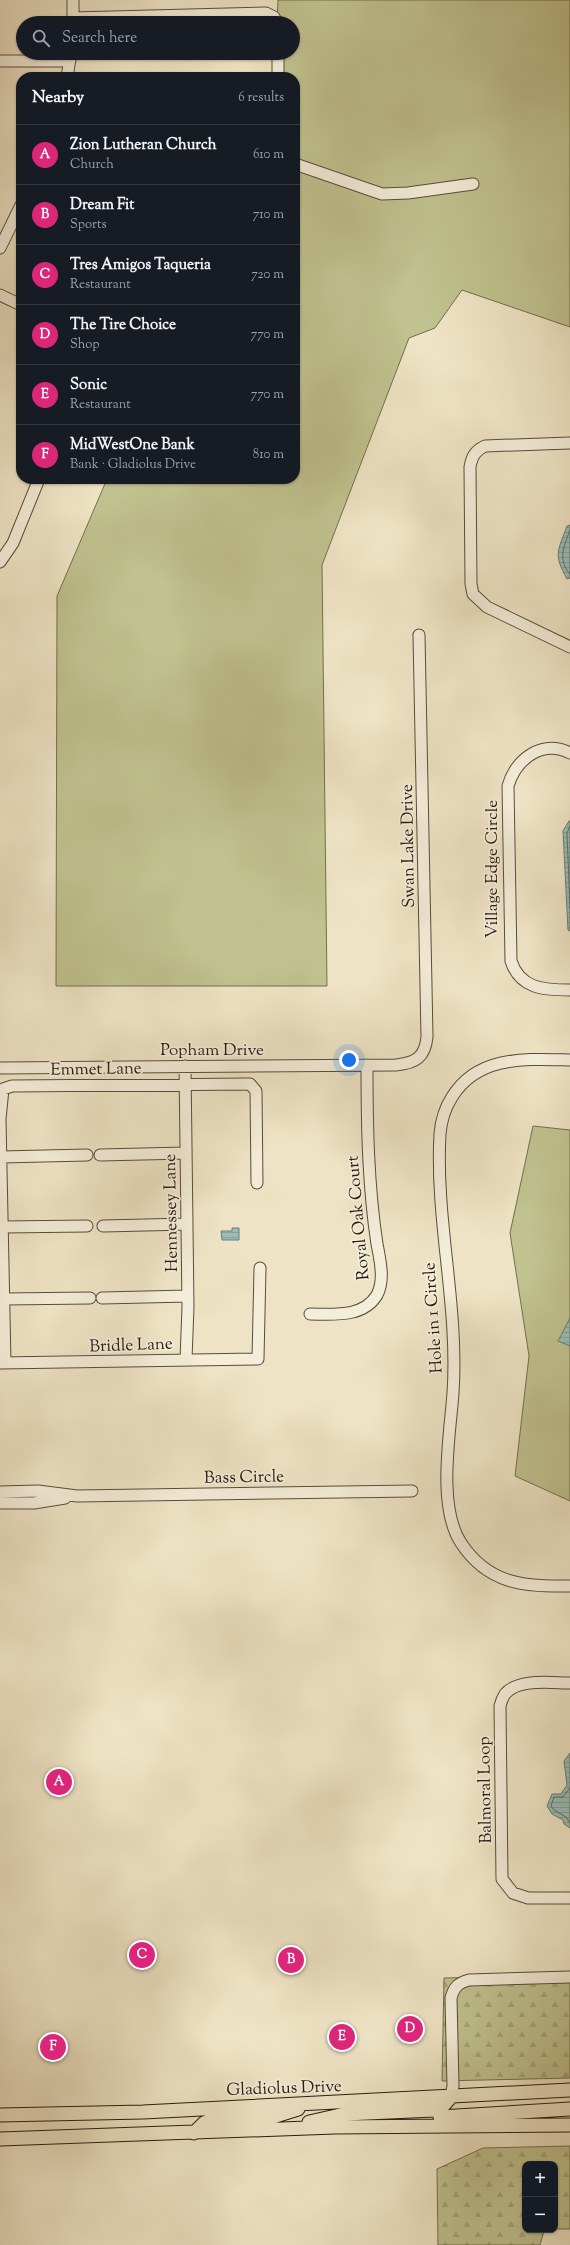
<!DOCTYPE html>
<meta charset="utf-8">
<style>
body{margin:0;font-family:"Sorts Mill Goudy",serif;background:#242831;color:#f1f3f6}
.controls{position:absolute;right:12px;bottom:12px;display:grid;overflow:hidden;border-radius:8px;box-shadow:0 1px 3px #0004}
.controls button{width:36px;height:36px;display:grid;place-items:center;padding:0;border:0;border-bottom:1px solid #363941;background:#171b24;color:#f1f3f6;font:20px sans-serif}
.you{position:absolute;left:349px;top:1060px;width:14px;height:14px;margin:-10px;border:3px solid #fff;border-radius:50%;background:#1a73e8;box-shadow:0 0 0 6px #1a73e833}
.badge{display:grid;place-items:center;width:26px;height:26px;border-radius:50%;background:#db2777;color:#fff;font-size:13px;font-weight:700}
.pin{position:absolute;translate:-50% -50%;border:2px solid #fff;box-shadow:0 1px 4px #0006}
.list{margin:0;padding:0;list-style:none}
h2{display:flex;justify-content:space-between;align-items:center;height:52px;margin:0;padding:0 16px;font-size:17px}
h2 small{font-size:13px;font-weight:400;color:#9ea1a6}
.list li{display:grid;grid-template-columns:26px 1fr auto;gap:12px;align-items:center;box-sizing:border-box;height:60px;padding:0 16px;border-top:1px solid #363941}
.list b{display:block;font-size:15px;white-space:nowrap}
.list p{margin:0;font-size:13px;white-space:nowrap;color:#9ea1a6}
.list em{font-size:13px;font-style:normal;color:#9ea1a6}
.icon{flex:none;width:22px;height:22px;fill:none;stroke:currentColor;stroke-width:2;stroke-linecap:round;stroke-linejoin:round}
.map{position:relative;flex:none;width:570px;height:2245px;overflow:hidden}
.search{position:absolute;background:#171b24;box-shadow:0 1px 3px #0004;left:16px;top:16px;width:284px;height:44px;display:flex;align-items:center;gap:10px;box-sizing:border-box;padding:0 14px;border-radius:22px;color:#9ea1a6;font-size:15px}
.panel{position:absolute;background:#171b24;box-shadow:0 1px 3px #0004;left:16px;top:72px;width:284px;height:412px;border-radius:16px}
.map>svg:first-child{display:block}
</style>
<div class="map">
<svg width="570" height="2245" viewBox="0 0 570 2245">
<defs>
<pattern id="forest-firs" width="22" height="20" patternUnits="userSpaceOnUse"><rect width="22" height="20" fill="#c0c28f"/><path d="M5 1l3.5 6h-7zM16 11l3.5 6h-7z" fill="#a5a67a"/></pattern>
<pattern id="water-rules" width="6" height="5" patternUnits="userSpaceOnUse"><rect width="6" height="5" fill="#99beb8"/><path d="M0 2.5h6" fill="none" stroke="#84a39d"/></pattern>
</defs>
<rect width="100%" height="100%" fill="#eee4c5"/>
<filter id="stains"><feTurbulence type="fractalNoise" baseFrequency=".005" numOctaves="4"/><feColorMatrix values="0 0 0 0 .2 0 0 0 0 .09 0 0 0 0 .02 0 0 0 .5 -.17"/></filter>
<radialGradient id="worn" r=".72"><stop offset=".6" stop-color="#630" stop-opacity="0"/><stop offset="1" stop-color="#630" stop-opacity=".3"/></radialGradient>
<path fill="#c0c28f" stroke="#736e4f" d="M278,0H570V327L462,290L435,328L409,338L322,565L327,986H56L57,596L107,479H295V77H273L275,53H293V23H277Z
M533,1126L570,1130V1501L515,1476L529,1356L510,1233Z"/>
<path fill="url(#forest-firs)" stroke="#736e4f" d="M570,1975V2078L442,2081L444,1978Z
M570,2146V2229H555V2164H525V2230H549L544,2231L540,2245H438L437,2169L483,2148Z"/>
<path fill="url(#water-rules)" stroke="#6b7c74" d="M570,525V578L567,579C553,554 558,551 567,526Z
M569,821H570V931L568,930L563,831Z
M232,1228H239V1240H222L221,1231H232Z
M570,1318V1346L558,1341Z
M570,1753V1828L564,1824L563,1820L552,1814L547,1806L552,1794H561L567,1785L564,1761Z"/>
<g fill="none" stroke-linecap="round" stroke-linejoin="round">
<path stroke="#606c64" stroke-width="1" d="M570,530C564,546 557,560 570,574
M570,826L567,833L570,908
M570,1788L563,1797H554L551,1806L554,1810L566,1817L570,1823"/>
<g stroke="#584c3c" stroke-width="13">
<path id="minor" d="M73,18L266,13L274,17L277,23
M73,23V0
M278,53V77
M0,61H70
M67,77L71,53
M295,164L382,194L408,193L473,184
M0,248L21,205
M0,295L21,305
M570,443L485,446C475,451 472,456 470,467L471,584L473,594L487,607L570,647
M0,562L13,543L39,479
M570,753C542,739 516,759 508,786L511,961C520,989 544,990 570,990
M570,1060C526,1059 478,1055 452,1097C445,1108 441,1121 440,1134C435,1220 459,1306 453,1393C450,1435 437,1506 461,1543C488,1584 524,1587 570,1586
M185,1066L188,1307L186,1359
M0,1068L396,1065C416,1063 425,1057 427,1037L419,635
M100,1155L186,1153
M1,1157L87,1155
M103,1226L187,1224
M3,1227L87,1226
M102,1298L188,1296
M4,1299L90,1298
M310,1314C333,1314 363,1318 377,1295C385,1280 380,1260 377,1244C368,1185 367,1125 367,1065
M0,1363L258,1359L260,1268
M5,1363L0,1119L3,1089L12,1086L250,1084L256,1091L257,1183
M0,1492L38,1491L77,1496L412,1491
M0,1503H34L65,1498
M570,1683C552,1683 518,1678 505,1694C503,1697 501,1702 500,1706L502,1879L513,1893L528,1898H570
M451,2097L453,2086L451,1998C454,1987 458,1983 469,1980L570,1977"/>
</g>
<g stroke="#261a0f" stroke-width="15">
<path id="major" d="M0,2115L143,2112L570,2090
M440,2117L570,2109
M309,2122L345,2114L434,2110L443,2106L451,2097
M194,2133L204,2123L213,2120L269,2118L298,2109
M0,2139L335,2127L570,2125"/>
</g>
<use href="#minor" stroke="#f4edd9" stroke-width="11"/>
<use href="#major" stroke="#eee4c5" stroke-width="13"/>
</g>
<g text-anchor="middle" stroke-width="3.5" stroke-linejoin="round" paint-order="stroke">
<g font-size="17" fill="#261a0f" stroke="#f4edd9">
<text transform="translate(407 846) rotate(-91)" y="6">Swan Lake Drive</text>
<text transform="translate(491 869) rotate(-90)" y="6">Village Edge Circle</text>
<text x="212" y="1055">Popham Drive</text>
<text transform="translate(96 1068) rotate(-1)" y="6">Emmet Lane</text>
<text transform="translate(170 1213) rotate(-91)" y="6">Hennessey Lane</text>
<text transform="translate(357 1218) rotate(-95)" y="6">Royal Oak Court</text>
<text transform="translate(432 1318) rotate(-94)" y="6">Hole in 1 Circle</text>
<text transform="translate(131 1344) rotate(-2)" y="6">Bridle Lane</text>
<text transform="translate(244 1476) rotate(-1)" y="6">Bass Circle</text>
<text transform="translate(484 1790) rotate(-91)" y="6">Balmoral Loop</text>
<text transform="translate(284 2087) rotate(-2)" y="6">Gladiolus Drive</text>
</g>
</g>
<rect width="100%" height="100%" filter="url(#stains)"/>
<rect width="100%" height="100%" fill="url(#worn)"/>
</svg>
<div class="controls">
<button>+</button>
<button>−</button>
</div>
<div class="you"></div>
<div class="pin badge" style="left:59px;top:1782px">A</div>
<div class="pin badge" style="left:291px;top:1960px">B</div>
<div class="pin badge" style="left:142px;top:1955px">C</div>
<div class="pin badge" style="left:410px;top:2029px">D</div>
<div class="pin badge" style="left:342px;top:2037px">E</div>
<div class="pin badge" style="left:53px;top:2047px">F</div>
<div class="search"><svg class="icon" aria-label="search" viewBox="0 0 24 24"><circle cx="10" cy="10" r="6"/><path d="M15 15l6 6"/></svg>Search here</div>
<section class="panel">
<h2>Nearby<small>6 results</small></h2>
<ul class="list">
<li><span class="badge">A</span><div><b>Zion Lutheran Church</b><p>Church</p></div><em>610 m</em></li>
<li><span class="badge">B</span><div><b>Dream Fit</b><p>Sports</p></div><em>710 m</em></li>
<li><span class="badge">C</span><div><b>Tres Amigos Taqueria</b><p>Restaurant</p></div><em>720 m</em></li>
<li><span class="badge">D</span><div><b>The Tire Choice</b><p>Shop</p></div><em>770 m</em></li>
<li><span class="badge">E</span><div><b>Sonic</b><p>Restaurant</p></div><em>770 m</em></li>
<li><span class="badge">F</span><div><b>MidWestOne Bank</b><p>Bank · Gladiolus Drive</p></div><em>810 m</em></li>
</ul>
</section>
</div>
